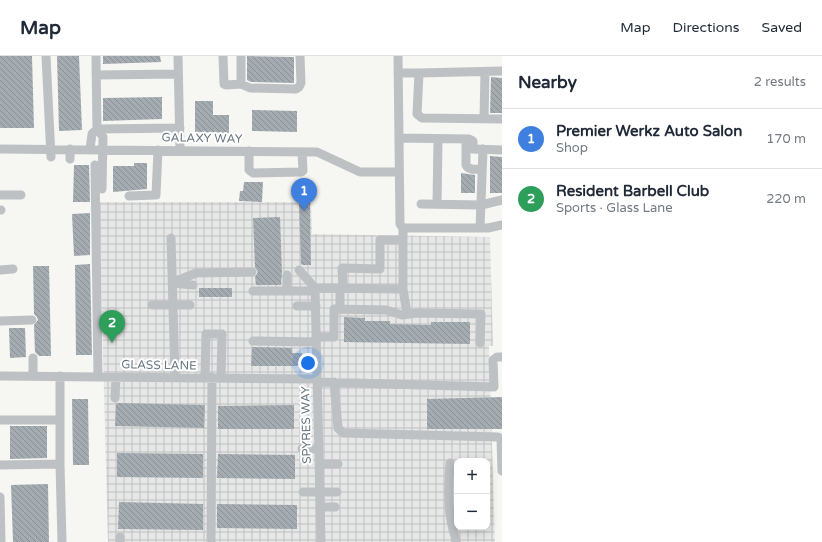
<!DOCTYPE html>
<meta charset="utf-8">
<style>
body{margin:0;font-family:"Varela Round",sans-serif;background:#f2f2f3;color:#1f2937}
.controls{position:absolute;right:12px;bottom:12px;display:grid;overflow:hidden;border-radius:8px;box-shadow:0 2px 10px #0003}
.controls button{width:36px;height:36px;display:grid;place-items:center;padding:0;border:0;border-bottom:1px solid #e0e1e3;background:#fff;color:#1f2937;font:20px sans-serif}
.you{position:absolute;left:308px;top:307px;width:14px;height:14px;margin:-10px;border:3px solid #fff;border-radius:50%;background:#1a73e8;box-shadow:0 0 0 6px #1a73e833}
.badge{display:grid;place-items:center;width:26px;height:26px;border-radius:50%;background:#1a73e8;color:#fff;font-size:13px;font-weight:700}
.pin{position:absolute;translate:-50% -33px;filter:drop-shadow(0 1px 2px #0008)}
.pin::after{content:'';position:absolute;top:21px;width:14px;height:12px;background:inherit;clip-path:polygon(0 0,100% 0,50% 100%)}
.list{margin:0;padding:0;list-style:none}
h2{display:flex;justify-content:space-between;align-items:center;height:52px;margin:0;padding:0 16px;font-size:17px}
h2 small{font-size:13px;font-weight:400;color:#747a83}
.list li{display:grid;grid-template-columns:26px 1fr auto;gap:12px;align-items:center;box-sizing:border-box;height:60px;padding:0 16px;border-top:1px solid #e0e1e3}
.list b{display:block;font-size:15px;white-space:nowrap}
.list p{margin:0;font-size:13px;white-space:nowrap;color:#747a83}
.list em{font-size:13px;font-style:normal;color:#747a83}
.map{position:relative;flex:none;width:502px;height:486px;overflow:hidden}
header{display:flex;align-items:center;gap:24px;box-sizing:border-box;height:56px;padding:0 20px;background:#fff;border-bottom:1px solid #e0e1e3}
header strong{font-size:19px}
nav{display:flex;gap:22px;margin-inline-start:auto;font-size:14px}
main{display:flex}
aside{flex:1;background:#fff}
.map>svg:first-child{display:block}
</style>
<header>
<strong>Map</strong>
<nav><a>Map</a><a>Directions</a><a>Saved</a></nav>
</header>
<main>
<div class="map">
<svg width="502" height="486" viewBox="0 0 502 486">
<defs>
<pattern id="industrial-grid" width="8" height="8" patternUnits="userSpaceOnUse"><rect width="8" height="8" fill="#e6e7e6"/><path d="M0 4h8M4 0v8" fill="none" stroke="#bec0c0"/></pattern>
<pattern id="building-back-hatch" width="6" height="6" patternUnits="userSpaceOnUse"><rect width="6" height="6" fill="#a5acb1"/><path d="M-1 5l2 2M0 0l6 6M5-1l2 2" fill="none" stroke="#8a9195"/></pattern>
</defs>
<rect width="100%" height="100%" fill="#f6f6f3"/>
<path fill="url(#industrial-grid)" fill-rule="evenodd" d="M99,146H311L312,178L490,181L493,290H489L495,486H108ZM457,405H487V471H457Z"/>
<path fill="url(#building-back-hatch)" d="M0,0H32L34,72H0Z
M57,0H79L82,74L59,75Z
M103,0H160L161,6L103,8Z
M247,0L294,1V27L251,26L247,24Z
M491,21L502,22V57H490Z
M162,41V63L103,65V42Z
M195,45H213V59H229V77L195,76Z
M252,54L297,55V76L252,75Z
M490,100L502,101V137H490Z
M134,107H147V133L113,136V110H134Z
M74,109H89L90,146H73Z
M461,117L475,119V137H461Z
M244,126H263L262,146L239,145L240,135H243Z
M310,147L311,209H303L301,208L299,148Z
M90,157V199L74,200L72,158Z
M280,161L282,216L281,229H256L255,221L258,216L255,211L253,162Z
M90,208L92,299H76L75,209Z
M33,210H49L51,300H39L35,296L34,269L38,264L37,261L34,258Z
M199,232H232V241H199Z
M344,261L365,262V265H390V268L431,269V266H470V288L344,286Z
M9,272H25L26,301L10,302Z
M252,291L292,292V297H302V305L297,310H251Z
M502,341V373H427V343Z
M72,343H88L89,409H73Z
M118,347L205,349L204,372L115,370L116,348Z
M294,349V373H218V350Z
M10,370H47V402L10,403Z
M117,397L203,398V422L117,421Z
M218,398L295,399V423L217,422Z
M48,428L49,486H13L11,429Z
M119,446L203,448V474L118,473Z
M217,448L297,449V473L217,472Z"/>
<g fill="none" stroke-linecap="round" stroke-linejoin="round">
<path stroke="#bdc1c4" stroke-width="9" d="M46,0L51,101
M96,0L97,75
M178,0L180,94
M223,0L224,28L226,29L241,28
M241,0V28L250,32L296,33L299,31L301,27L300,0
M398,17H419L417,58L422,62L502,63
M419,17L502,15
M96,19L178,18
M484,63L485,16
M97,73L180,72
M399,82L469,83L473,85V93L502,94
M466,83V109C469,115 476,113 482,113
M0,93L317,96L360,116H399
M70,93V103
M90,93L92,78L95,75H99L103,81L102,133
M249,95V114L253,117L301,116L303,115L302,96
M95,109L98,320
M0,139H21
M129,140L156,139L158,94
M421,148L481,149L502,144
M437,148L438,83
M0,154H1
M403,172H488L502,169
M480,172L483,93
M171,182L175,321
M0,214L13,213
M299,214L315,232
M287,219V235
M172,227L196,217L252,216
M173,227L193,229
M340,232V253
M343,232L342,212L380,213V184H403
M403,233L407,258
M253,235H315
M152,249H190
M297,250H316
M0,265L32,264
M316,281H334V253L386,254L402,259L417,257L481,258L480,287
M253,285L316,286
M33,302V320
M0,320L317,323
M60,320V408L62,486
M205,321L206,278H222L221,322
M317,326L494,331L493,304L497,301H502
M334,326L338,372L343,377L498,381L501,383L502,415
M115,342L116,321
M0,364H60
M302,393H319
M450,407C449,425 447,446 451,464C452,472 455,478 456,486
M319,408H338
M0,409L60,408
M303,436H337
M0,441L1,486
M320,451H335
M120,481V486
M211,486L212,321
M321,486L315,232L403,233V172L400,168L398,0"/>
</g>
<g text-anchor="middle" stroke-width="4" stroke-linejoin="round" paint-order="stroke">
<g font-size="12" fill="#687681" stroke="#fff">
<text transform="translate(202 82) rotate(1)" y="4">GALAXY WAY</text>
<text transform="translate(159 309) rotate(1)" y="4">GLASS LANE</text>
<text transform="translate(306 369) rotate(-91)" y="4">SPYRES WAY</text>
</g>
</g>
</svg>
<div class="controls">
<button>+</button>
<button>−</button>
</div>
<div class="you"></div>
<div class="pin badge" style="left:304px;top:155px;background:#3f7fe0">1</div>
<div class="pin badge" style="left:112px;top:287px;background:#2e9e5b">2</div>
</div>
<aside>
<h2>Nearby<small>2 results</small></h2>
<ul class="list">
<li><span class="badge" style="background:#3f7fe0">1</span><div><b>Premier Werkz Auto Salon</b><p>Shop</p></div><em>170 m</em></li>
<li><span class="badge" style="background:#2e9e5b">2</span><div><b>Resident Barbell Club</b><p>Sports · Glass Lane</p></div><em>220 m</em></li>
</ul>
</aside>
</main>
